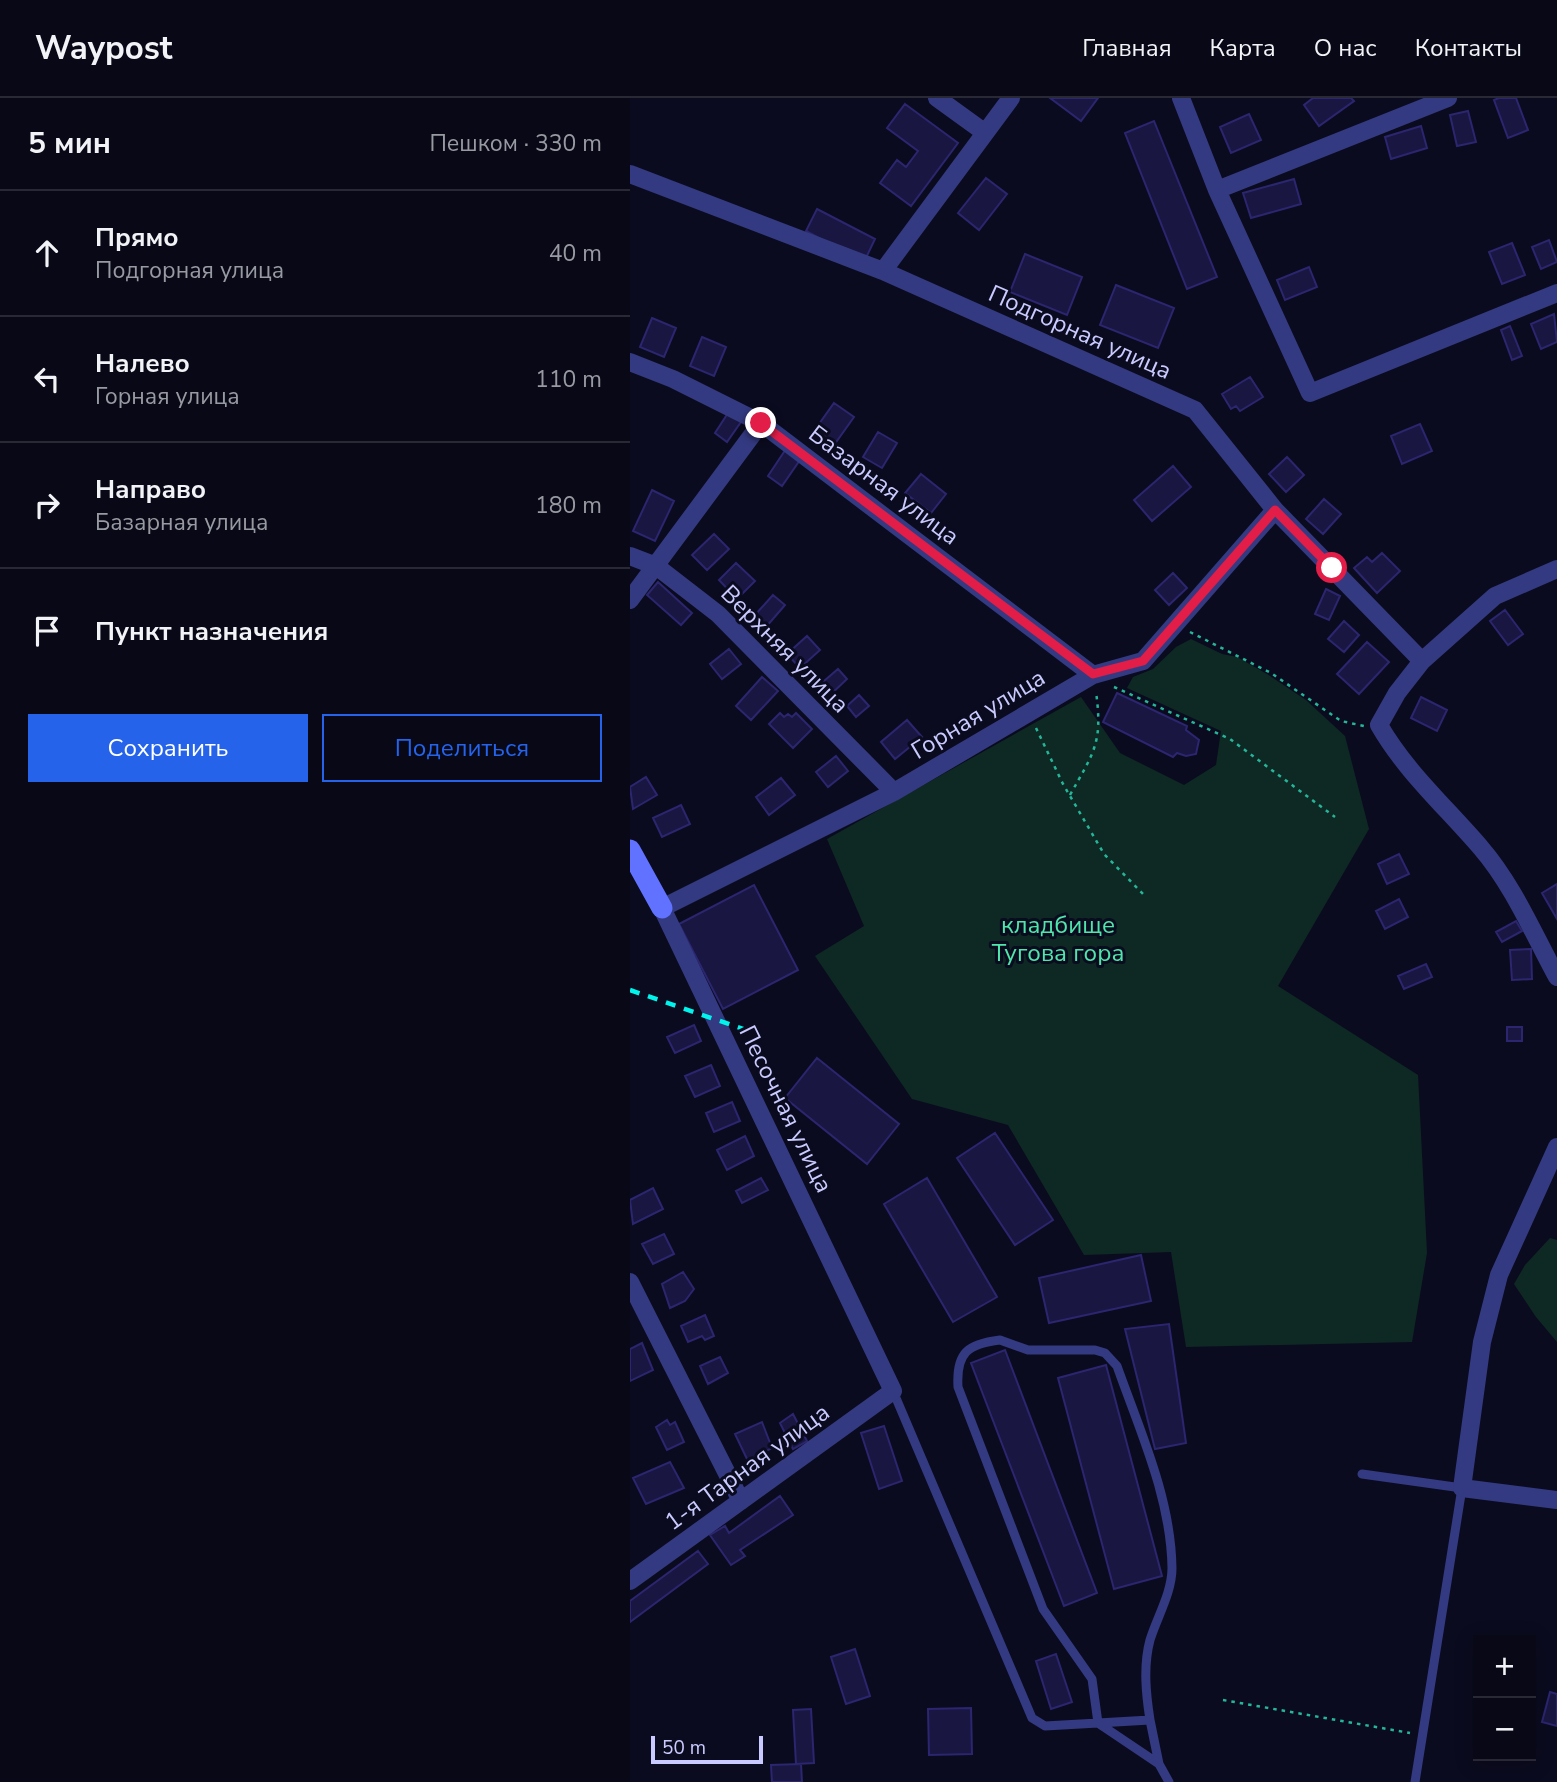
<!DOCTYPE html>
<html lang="ru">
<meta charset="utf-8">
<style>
body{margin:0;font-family:"Nunito Sans",sans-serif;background:#111120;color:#f1f3f6}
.controls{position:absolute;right:21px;bottom:21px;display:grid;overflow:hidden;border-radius:0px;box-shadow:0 4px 18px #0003}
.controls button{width:63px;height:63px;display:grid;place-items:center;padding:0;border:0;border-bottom:2px solid #292936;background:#080817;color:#f1f3f6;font:35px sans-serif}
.scale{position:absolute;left:21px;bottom:18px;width:112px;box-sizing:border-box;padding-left:7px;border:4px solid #c9caff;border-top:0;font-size:19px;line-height:24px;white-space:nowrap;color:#c9caff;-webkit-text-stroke:5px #0b0b1f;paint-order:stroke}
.stop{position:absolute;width:21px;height:21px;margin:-16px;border:5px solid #e11d48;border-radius:50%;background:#fff}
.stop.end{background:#e11d48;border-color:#fff;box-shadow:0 2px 7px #0008}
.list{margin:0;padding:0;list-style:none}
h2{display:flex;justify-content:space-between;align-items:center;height:91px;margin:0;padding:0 28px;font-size:30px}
h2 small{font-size:23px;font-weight:400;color:#989aa1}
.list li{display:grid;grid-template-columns:46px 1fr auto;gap:21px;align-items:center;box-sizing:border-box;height:126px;padding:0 28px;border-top:2px solid #292936}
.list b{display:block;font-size:26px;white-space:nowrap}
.list p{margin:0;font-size:23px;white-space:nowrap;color:#989aa1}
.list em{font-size:23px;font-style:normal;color:#989aa1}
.actions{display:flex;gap:14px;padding:21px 28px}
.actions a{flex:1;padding:16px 0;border:2px solid #2563eb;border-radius:0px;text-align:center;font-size:24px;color:#2563eb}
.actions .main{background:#2563eb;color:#fff}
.icon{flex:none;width:38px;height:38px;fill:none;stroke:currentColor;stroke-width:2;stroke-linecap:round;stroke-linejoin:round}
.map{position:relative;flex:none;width:927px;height:1684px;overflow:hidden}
header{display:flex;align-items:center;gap:42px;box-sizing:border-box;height:98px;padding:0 35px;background:#080817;border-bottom:2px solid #292936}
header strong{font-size:33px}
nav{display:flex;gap:38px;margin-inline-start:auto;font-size:24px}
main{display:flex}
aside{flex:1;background:#080817}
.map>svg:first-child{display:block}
</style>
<header>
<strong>Waypost</strong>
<nav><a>Главная</a><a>Карта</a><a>О нас</a><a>Контакты</a></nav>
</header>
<main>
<aside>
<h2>5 мин<small>Пешком · 330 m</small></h2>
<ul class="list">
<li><svg class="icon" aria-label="ahead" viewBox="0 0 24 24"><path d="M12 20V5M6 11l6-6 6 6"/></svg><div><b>Прямо</b><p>Подгорная улица</p></div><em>40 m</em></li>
<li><svg class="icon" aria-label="left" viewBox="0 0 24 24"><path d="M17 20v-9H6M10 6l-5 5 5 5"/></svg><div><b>Налево</b><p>Горная улица</p></div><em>110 m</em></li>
<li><svg class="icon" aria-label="right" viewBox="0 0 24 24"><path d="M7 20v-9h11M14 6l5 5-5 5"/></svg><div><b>Направо</b><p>Базарная улица</p></div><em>180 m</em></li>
<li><svg class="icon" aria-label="arrive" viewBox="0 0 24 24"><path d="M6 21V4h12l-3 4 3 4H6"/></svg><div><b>Пункт назначения</b></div></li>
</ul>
<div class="actions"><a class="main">Сохранить</a><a>Поделиться</a></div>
</aside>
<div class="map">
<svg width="927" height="1684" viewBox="0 0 927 1684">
<rect width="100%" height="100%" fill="#0b0b1f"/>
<path fill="#0e2924" d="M561,541L592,556L607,559L637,576L676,602L715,638L739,731L648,888L788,977L797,1155L782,1244L556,1249L541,1154L454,1157L378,1027L282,1001L185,858L234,828L197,741L451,599L490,655L554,687L586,667L591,633L497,590L503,579L523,571L546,549Z
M920,1140L927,1142V1244L906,1219L884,1186L895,1167Z"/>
<path fill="#191641" stroke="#2b266f" stroke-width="2" d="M420,0H468L451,23Z
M683,0H721L724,3L689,28L674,7Z
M869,0H886L898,32L878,40L864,2Z
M275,6L328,45L281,108L250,85L267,62L276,69L288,53L257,30Z
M838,13L846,44L827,48L820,17Z
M619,16L631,42L601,55L590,29Z
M524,23L587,179L557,191L495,35Z
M791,28L797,50L761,61L755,39Z
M356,80L377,96L349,132L328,115Z
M664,81L671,106L621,120L613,95Z
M187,111L245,141L234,164L176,133Z
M919,142L927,164L911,171L902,149Z
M882,145L895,177L872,186L859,154Z
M395,156L452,179L437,217L380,194Z
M679,169L687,189L655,202L647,182Z
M486,187L544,210L528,250L470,227Z
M924,216L927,244L911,251L901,226Z
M22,220L46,230L34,259L10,249Z
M880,228L892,258L882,262L871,232Z
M72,239L96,249L84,278L60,268Z
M620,279L633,299L610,313L606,308L601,311L592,296Z
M204,305L224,319L204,347L184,333Z
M100,312L113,321L97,344L85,335Z
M790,326L802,353L772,366L761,338Z
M248,334L267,345L252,370L233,359Z
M158,348L172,359L152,388L138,378Z
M657,359L674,377L656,394L639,376Z
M543,368L561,389L522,423L504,402Z
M291,376L316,396L301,415L275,395Z
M22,392L44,403L25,443L3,433Z
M694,401L711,416L693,436L676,421Z
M84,436L99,451L77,472L62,457Z
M752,455L770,473L747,495L724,470L737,459L742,464Z
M106,465L125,483L107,501L89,482Z
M543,475L557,490L539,507L525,492Z
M28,484L62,515L51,527L17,497Z
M696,491L710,498L699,522L685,516Z
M143,497L155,507L136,529L124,518Z
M875,512L893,536L878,547L860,523Z
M714,523L729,537L714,554L698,541Z
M177,538L190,552L170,570L157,556Z
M737,544L759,564L729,596L707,576Z
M99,551L111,566L92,581L80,566Z
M208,571L217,581L197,600L187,589Z
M132,579L148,593L121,622L106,608Z
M487,595L557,628L556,632L569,642L566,656L556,658L547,655L543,659L473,624Z
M229,597L239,608L226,619L217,608Z
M791,599L817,612L807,633L781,620Z
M150,615L154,619L158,616L162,619L166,615L182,631L163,650L139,626Z
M277,622L292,639L265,661L251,644Z
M206,658L218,673L198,689L186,674Z
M16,679L27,697L3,711L0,689Z
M151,680L165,697L139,717L126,699Z
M51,707L60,726L32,739L23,720Z
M769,756L779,776L757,786L748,766Z
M927,786V821L912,795Z
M124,787L168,872L93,911L49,826Z
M769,801L778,819L755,831L746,813Z
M886,823L892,833L872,844L866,834Z
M901,851L902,881L882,882L880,852Z
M796,866L802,879L774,891L768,878Z
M64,927L71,943L45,955L37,939Z
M877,929H892V943H877Z
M187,960L269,1026L237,1066L155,1000Z
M81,967L90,988L65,999L55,978Z
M102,1004L110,1023L84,1034L76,1015Z
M365,1035L423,1122L385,1147L327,1060Z
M115,1038L124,1058L97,1072L87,1052Z
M131,1080L138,1092L112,1105L106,1093Z
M297,1080L367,1199L323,1224L254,1106Z
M23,1090L33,1111L3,1126L0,1102Z
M34,1136L44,1156L23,1166L12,1146Z
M511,1157L521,1203L419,1225L409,1180Z
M53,1174L64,1191L55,1203L40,1210L32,1186Z
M75,1217L84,1238L75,1242L72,1238L58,1244L51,1228Z
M539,1226L556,1345L525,1351L495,1231Z
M12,1245L23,1272L0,1283V1251Z
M375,1252L467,1495L434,1508L341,1265Z
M90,1259L98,1275L78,1286L70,1268Z
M476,1267L532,1478L484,1491L428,1280Z
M163,1316L177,1343L163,1351L150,1325Z
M37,1322L40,1327L45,1324L54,1344L37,1352L26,1329Z
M132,1324L142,1350L118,1363L105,1336Z
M254,1328L272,1383L249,1391L231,1335Z
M40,1364L54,1390L16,1406L3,1380Z
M150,1398L163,1417L110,1452L115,1458L101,1467L80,1437L95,1428L99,1435Z
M68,1453L78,1466L0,1524V1503Z
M225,1551L240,1598L216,1606L201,1559Z
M426,1556L442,1604L421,1611L406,1563Z
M920,1594L927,1596V1628L912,1624Z
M341,1610L342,1656L299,1657L298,1611Z
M181,1611L184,1665L166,1666L163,1612Z
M171,1666L172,1684H142L141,1667Z"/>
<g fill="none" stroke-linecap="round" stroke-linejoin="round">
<path stroke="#25b69a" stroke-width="2.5" stroke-dasharray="3.5 5" stroke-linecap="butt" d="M560,534L641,575L711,623L734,628
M484,589L600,641L705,719
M406,630L433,686L474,756L516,799
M440,697C464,654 473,645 466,594
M593,1602L780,1635"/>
<path stroke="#333a81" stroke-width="9" d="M370,1242L398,1252H465L475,1255L487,1268C510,1333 541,1400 542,1470C542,1495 527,1519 520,1542C513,1568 516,1596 520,1622L468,1625L462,1581L413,1511L328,1289C326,1254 338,1246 370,1242Z
M263,1293L402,1620L415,1628L468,1625L529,1666L539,1684
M732,1376L832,1390L785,1684
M520,1622L529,1666"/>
<path stroke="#333a81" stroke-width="18" d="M307,0L354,34
M551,0L587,92L680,295L927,195
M0,76L253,173L565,312L645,412L792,563
M587,92L818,0
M253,173L381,0
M0,264L43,281L131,325L463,577
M0,458L26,468L88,516L264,694
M927,471L865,498L792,563L767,595L749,627C776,674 816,709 851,750C883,787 904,837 927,879
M0,502L131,325
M927,1049L869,1177L852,1244L832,1390L927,1402
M0,1184L111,1403
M0,1483L263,1293L32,810L264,694L463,577L513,563L645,412"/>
<path stroke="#6072ff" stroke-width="21" d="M0,752L32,810"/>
<path stroke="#00f4eb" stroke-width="4.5" stroke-dasharray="10 9" stroke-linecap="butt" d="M0,892L119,933"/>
</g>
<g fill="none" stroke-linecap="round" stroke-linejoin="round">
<path stroke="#e11d48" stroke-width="9" d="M131,325L463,576L513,563L645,412L702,470"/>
</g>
<g text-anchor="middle" stroke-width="6" stroke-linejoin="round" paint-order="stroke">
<g font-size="24" fill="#c9caff" stroke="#0b0b1f">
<text transform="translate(450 234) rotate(24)" y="8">Подгорная улица</text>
<text transform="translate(254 387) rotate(37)" y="8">Базарная улица</text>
<text transform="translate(155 551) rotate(45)" y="8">Верхняя улица</text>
<text transform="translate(348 616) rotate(-31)" y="8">Горная улица</text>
<text transform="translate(156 1011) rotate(64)" y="8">Песочная улица</text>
<text transform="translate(117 1369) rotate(-36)" y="8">1-я Тарная улица</text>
</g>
<g font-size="24" fill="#4ee6ab" stroke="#0b0b1f">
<text x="428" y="835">кладбище<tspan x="428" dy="28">Тугова гора</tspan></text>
</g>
</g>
</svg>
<div class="controls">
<button>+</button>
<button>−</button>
</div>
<div class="scale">50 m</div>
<div class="stop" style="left:702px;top:470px"></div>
<div class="stop end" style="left:131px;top:325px"></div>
</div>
</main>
